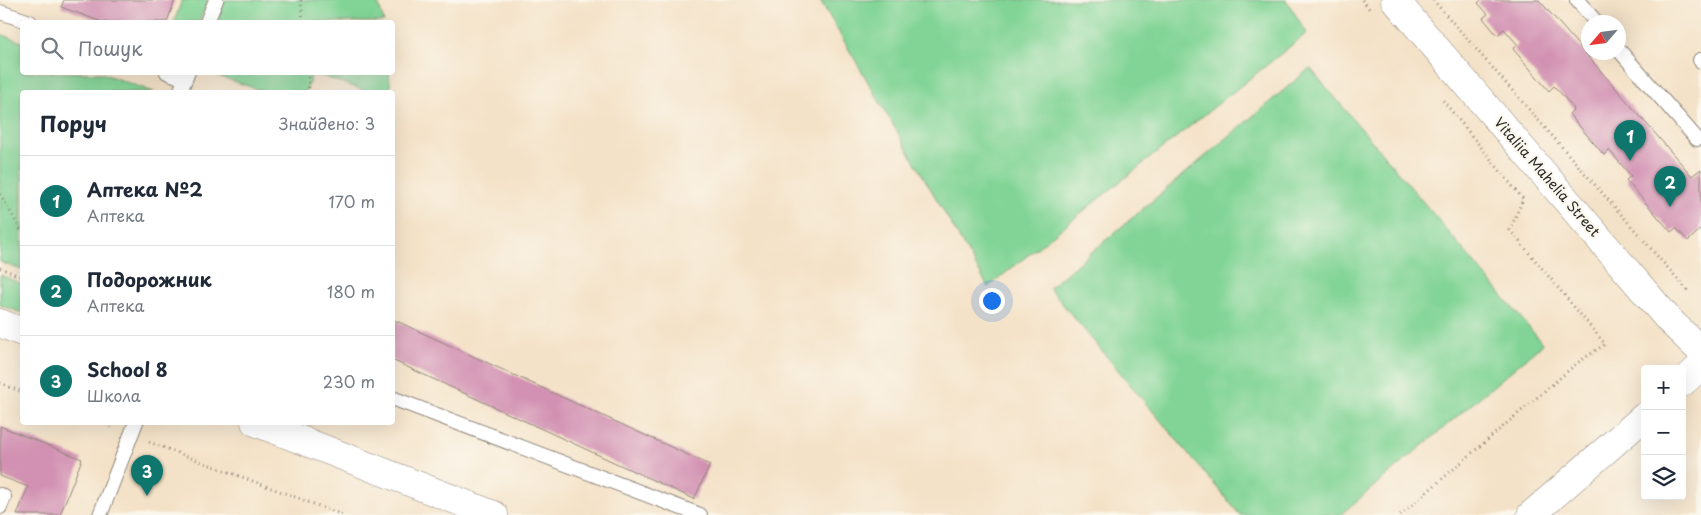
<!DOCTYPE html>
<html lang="uk">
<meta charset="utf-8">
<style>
body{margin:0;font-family:"Playpen Sans",sans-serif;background:#f6f6f7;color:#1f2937}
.controls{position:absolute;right:15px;bottom:15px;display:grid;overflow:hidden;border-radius:5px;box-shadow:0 5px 20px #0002}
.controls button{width:45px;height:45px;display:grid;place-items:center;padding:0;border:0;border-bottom:1px solid #e0e1e3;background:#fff;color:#1f2937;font:25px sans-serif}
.compass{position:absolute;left:1581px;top:15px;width:45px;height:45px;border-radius:50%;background:#fff;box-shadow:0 5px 20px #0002;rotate:242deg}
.you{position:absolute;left:991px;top:300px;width:18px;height:18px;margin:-12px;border:4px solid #fff;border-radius:50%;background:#1a73e8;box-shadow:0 0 0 8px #1a73e833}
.badge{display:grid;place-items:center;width:32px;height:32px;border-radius:50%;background:#0f766e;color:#fff;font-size:16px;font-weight:700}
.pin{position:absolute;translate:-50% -41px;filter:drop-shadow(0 1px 2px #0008)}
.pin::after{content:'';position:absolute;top:26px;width:18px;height:15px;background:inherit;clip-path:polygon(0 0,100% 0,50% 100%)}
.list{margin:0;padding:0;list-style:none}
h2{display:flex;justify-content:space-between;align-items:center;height:65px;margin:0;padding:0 20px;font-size:21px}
h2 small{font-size:16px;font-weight:400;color:#747a83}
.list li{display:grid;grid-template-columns:32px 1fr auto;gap:15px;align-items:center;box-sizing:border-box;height:90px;padding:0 20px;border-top:1px solid #e0e1e3}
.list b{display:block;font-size:19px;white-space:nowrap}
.list p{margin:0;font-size:16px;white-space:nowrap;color:#747a83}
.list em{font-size:16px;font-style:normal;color:#747a83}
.icon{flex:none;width:28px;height:28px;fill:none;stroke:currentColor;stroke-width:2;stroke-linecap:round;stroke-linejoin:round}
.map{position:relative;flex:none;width:1701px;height:515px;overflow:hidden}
.search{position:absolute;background:#fff;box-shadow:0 5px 20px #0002;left:20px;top:20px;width:375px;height:55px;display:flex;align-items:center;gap:12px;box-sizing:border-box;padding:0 18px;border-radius:5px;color:#747a83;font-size:19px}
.panel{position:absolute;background:#fff;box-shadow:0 5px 20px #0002;left:20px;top:90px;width:375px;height:335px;border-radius:5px}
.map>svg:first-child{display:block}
</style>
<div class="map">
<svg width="1701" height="515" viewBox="0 0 1701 515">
<rect width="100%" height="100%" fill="#fbf7ec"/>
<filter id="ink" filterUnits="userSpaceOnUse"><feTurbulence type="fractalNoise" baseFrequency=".02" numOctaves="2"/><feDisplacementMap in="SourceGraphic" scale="10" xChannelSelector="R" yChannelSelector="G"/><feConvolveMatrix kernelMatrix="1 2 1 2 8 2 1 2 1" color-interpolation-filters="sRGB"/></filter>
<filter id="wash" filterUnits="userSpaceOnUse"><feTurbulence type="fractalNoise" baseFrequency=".0096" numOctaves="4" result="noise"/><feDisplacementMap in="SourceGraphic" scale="20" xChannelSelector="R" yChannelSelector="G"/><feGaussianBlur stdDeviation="1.12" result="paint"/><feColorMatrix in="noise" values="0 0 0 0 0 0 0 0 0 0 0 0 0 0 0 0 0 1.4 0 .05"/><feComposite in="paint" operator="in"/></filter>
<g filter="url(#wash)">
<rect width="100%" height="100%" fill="#f4e2c8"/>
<path fill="#81d495" stroke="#568060" d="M182,0H208L199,22H174Z
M225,0H377L384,22H217Z
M820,0H1286L1307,33L988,287Z
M0,34L22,42V72L101,73L154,92H22V270L0,262Z
M1310,68L1543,344L1340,515H1240L1049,288Z
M209,73H312L306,92H266Z
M313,73H389L391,92H369Z
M0,275L22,284V313L0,305Z"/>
<g id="blocks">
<path fill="#d291b2" d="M64,0H175L167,22H102L61,7Z
M1481,0H1539L1692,176L1701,169V229L1688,241L1676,228L1671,232L1626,180L1631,176L1609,150L1604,155L1569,114L1574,109L1564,97L1554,86L1549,91L1513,49L1518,45L1504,29L1497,35L1483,18L1488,14L1478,3Z
M392,319L710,465L694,499L392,360Z
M0,426L82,459L60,515H17L28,487L0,476Z"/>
</g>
</g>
<g filter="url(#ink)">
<use href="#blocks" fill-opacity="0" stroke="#90867a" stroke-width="1"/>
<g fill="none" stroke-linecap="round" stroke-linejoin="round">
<g stroke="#90867a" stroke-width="16">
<path id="lane" d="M1577,0L1596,22
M0,12L30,22
M207,22L216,0
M1618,49L1697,139
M1700,60L1701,61
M167,72L185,79
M180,92L188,72
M392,398L700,515
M0,495L4,497L0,507
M100,515L136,422"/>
</g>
<g stroke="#90867a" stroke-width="29">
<path id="street" d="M1395,0L1669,320L1701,351"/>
</g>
<g stroke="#90867a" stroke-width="29">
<path id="secondary" d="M0,323L22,332
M1682,383L1701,366
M255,422L494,515
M1531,515L1645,416"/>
</g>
<path stroke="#90867a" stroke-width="3" stroke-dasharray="1 4" stroke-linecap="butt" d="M301,0L303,22
M1362,0L1370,10
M1433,0L1689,292
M308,72L309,92
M0,194L22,232
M0,268L22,277
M0,383L22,392
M101,422L113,428
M149,442L343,515
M1400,515L1576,364L1605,344L1510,230L1523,199L1441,98"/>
<use href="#lane" stroke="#fff" stroke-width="14"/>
<use href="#street" stroke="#fff" stroke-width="28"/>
<use href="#secondary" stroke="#fff" stroke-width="28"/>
</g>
</g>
<g text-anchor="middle" stroke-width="4.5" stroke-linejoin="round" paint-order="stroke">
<g font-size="14" fill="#2b2b2b" stroke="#fbf7ec">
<text transform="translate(1547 177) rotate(49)" y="5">Vitaliia Mahelia Street</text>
</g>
</g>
</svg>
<div class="controls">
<button>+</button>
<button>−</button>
<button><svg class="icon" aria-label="layers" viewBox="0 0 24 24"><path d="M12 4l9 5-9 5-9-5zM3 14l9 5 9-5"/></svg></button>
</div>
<svg class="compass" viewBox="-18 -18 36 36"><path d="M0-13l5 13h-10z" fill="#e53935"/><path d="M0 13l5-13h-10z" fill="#747a83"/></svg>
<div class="you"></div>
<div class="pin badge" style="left:1630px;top:161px">1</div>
<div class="pin badge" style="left:1670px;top:207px">2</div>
<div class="pin badge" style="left:147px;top:496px">3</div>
<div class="search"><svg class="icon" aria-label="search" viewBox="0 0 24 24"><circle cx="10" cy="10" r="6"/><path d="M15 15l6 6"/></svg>Пошук</div>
<section class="panel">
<h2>Поруч<small>Знайдено: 3</small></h2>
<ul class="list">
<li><span class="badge">1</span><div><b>Аптека №2</b><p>Аптека</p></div><em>170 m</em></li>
<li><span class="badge">2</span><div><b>Подорожник</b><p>Аптека</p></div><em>180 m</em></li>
<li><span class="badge">3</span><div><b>School 8</b><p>Школа</p></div><em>230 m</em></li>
</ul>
</section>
</div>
